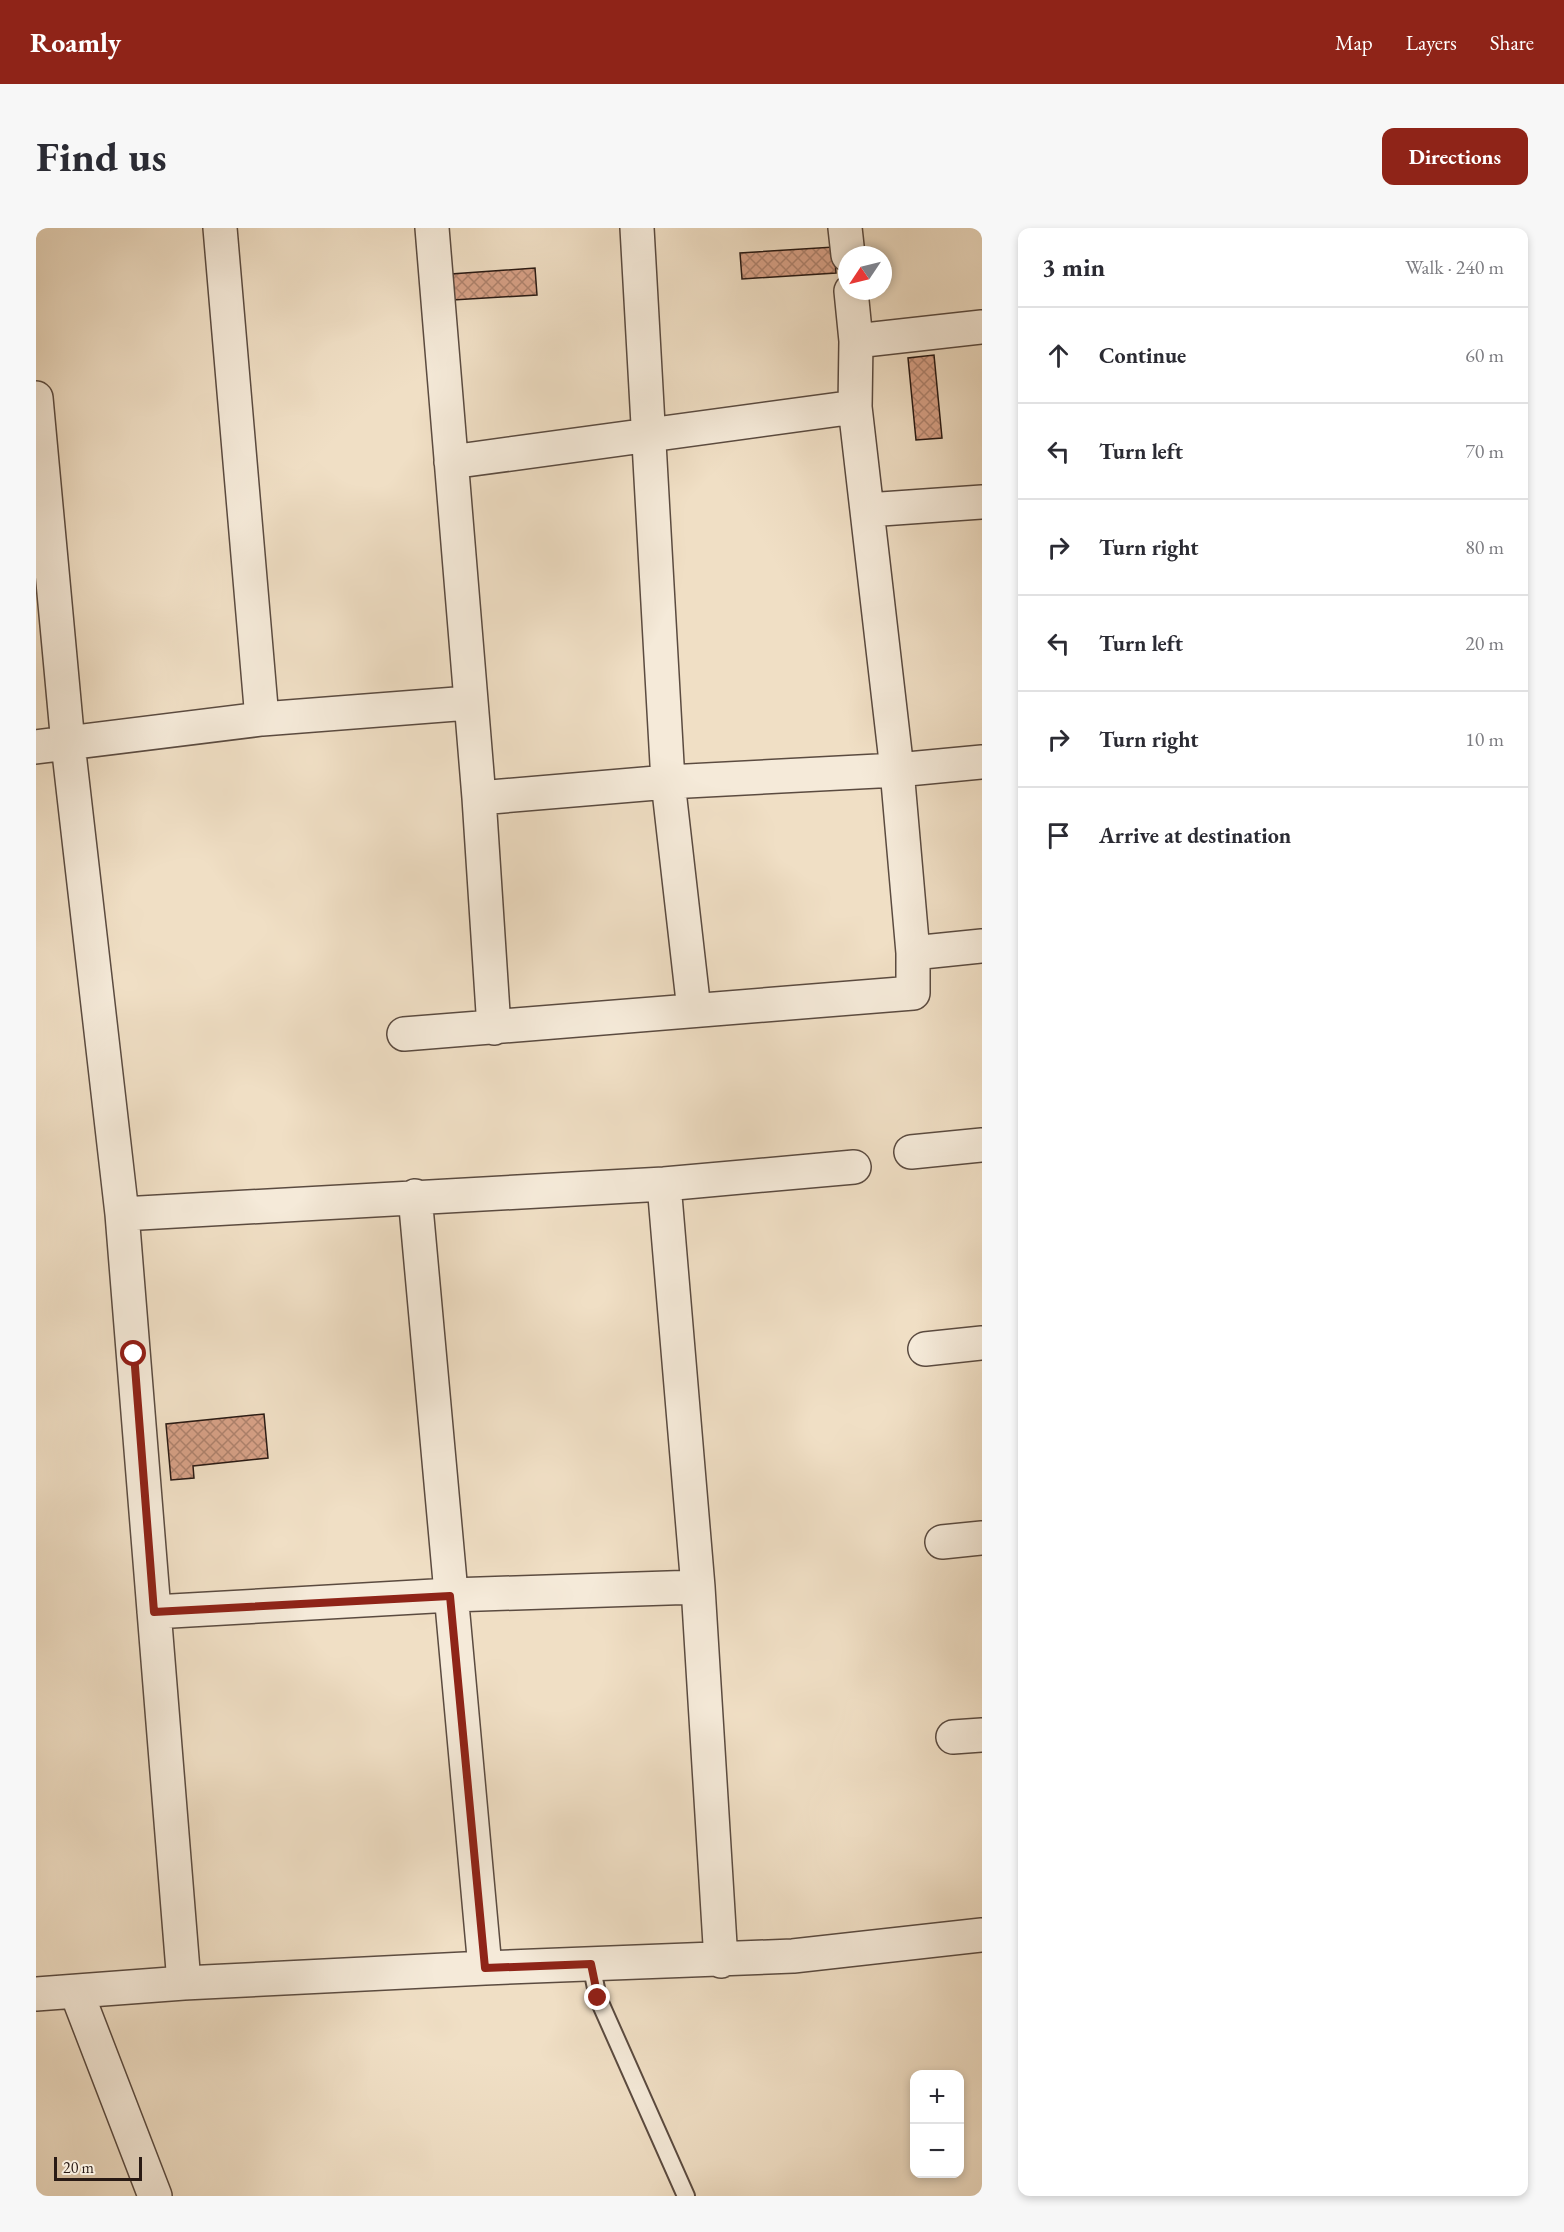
<!DOCTYPE html>
<meta charset="utf-8">
<style>
body{margin:0;font-family:"EB Garamond",serif;background:#f7f7f7;color:#2b2b33}
.controls{position:absolute;right:18px;bottom:18px;display:grid;overflow:hidden;border-radius:12px;box-shadow:0 3px 9px #0003}
.controls button{width:54px;height:54px;display:grid;place-items:center;padding:0;border:0;border-bottom:2px solid #e1e1e2;background:#fff;color:#2b2b33;font:30px sans-serif}
.compass{position:absolute;left:802px;top:18px;width:54px;height:54px;border-radius:50%;background:#fff;box-shadow:0 3px 9px #0003;rotate:235deg}
.scale{position:absolute;left:18px;bottom:15px;width:88px;box-sizing:border-box;padding-left:6px;border:3px solid #291a14;border-top:0;font-size:16px;line-height:21px;white-space:nowrap;color:#291a14;-webkit-text-stroke:4px #f5ead9;paint-order:stroke}
.stop{position:absolute;width:18px;height:18px;margin:-14px;border:4px solid #8f2418;border-radius:50%;background:#fff}
.stop.end{background:#8f2418;border-color:#fff;box-shadow:0 2px 6px #0008}
.list{margin:0;padding:0;list-style:none}
h2{display:flex;justify-content:space-between;align-items:center;height:78px;margin:0;padding:0 24px;font-size:26px}
h2 small{font-size:20px;font-weight:400;color:#7c7c81}
.list li{display:grid;grid-template-columns:39px 1fr auto;gap:18px;align-items:center;box-sizing:border-box;height:96px;padding:0 24px;border-top:2px solid #e1e1e2}
.list b{display:block;font-size:22px;white-space:nowrap}
.list em{font-size:20px;font-style:normal;color:#7c7c81}
.icon{flex:none;width:33px;height:33px;fill:none;stroke:currentColor;stroke-width:2;stroke-linecap:round;stroke-linejoin:round}
.map{position:relative;flex:none;width:946px;height:1968px;overflow:hidden;border-radius:12px}
header{display:flex;align-items:center;gap:36px;box-sizing:border-box;height:84px;padding:0 30px;background:#8f2418;color:#fff}
header strong{font-size:28px}
nav{display:flex;gap:33px;margin-inline-start:auto;font-size:21px}
.intro{display:flex;align-items:center;justify-content:space-between;box-sizing:border-box;height:144px;padding:0 36px}
h1{margin:0;font-size:42px}
.button{padding:15px 27px;border-radius:12px;background:#8f2418;color:#fff;font-size:21px;font-weight:700}
main{display:flex;gap:36px;padding:0 36px}
aside{flex:1;background:#fff;border-radius:12px;box-shadow:0 3px 9px #0003}
.map>svg:first-child{display:block}
</style>
<header>
<strong>Roamly</strong>
<nav><a>Map</a><a>Layers</a><a>Share</a></nav>
</header>
<div class="intro"><h1>Find us</h1><a class="button">Directions</a></div>
<main>
<div class="map">
<svg width="946" height="1968" viewBox="0 0 946 1968">
<defs>
<pattern id="building-cross-hatch" width="8" height="8" patternUnits="userSpaceOnUse" patternTransform="scale(1.5)"><rect width="8" height="8" fill="#d7a187"/><path d="M0 0l8 8M0 8l8-8" fill="none" stroke="#ae826d"/></pattern>
</defs>
<rect width="100%" height="100%" fill="#f0dfc5"/>
<filter id="stains"><feTurbulence type="fractalNoise" baseFrequency=".00333" numOctaves="4"/><feColorMatrix values="0 0 0 0 .2 0 0 0 0 .09 0 0 0 0 .02 0 0 0 .5 -.17"/></filter>
<radialGradient id="worn" r=".72"><stop offset=".6" stop-color="#630" stop-opacity="0"/><stop offset="1" stop-color="#630" stop-opacity=".3"/></radialGradient>
<path fill="url(#building-cross-hatch)" stroke="#291a14" stroke-width="1.5" d="M798,19L800,45L706,51L704,25Z
M499,40L501,67L417,72L415,46Z
M898,127L906,210L880,212L872,130Z
M228,1186L232,1230L157,1238L158,1250L135,1252L130,1196Z"/>
<g fill="none" stroke-linecap="round" stroke-linejoin="round">
<g stroke="#5b4b40" stroke-width="20">
<path id="lane" d="M555,1736L562,1770L650,1968"/>
</g>
<g stroke="#5b4b40" stroke-width="36">
<path id="street" d="M184,0L226,491
M396,0L443,570L458,800
M601,0L632,554L658,782
M809,0L812,27
M820,113L946,99
M0,170L32,516L86,986L148,1755
M415,234L819,179
M831,282L946,274
M0,519L226,491L433,475
M443,570L632,554L861,542L946,534
M877,725L946,718
M368,806L877,765V725L861,542L819,179L820,113L815,63
M875,924L946,917
M628,956L662,1359L685,1733
M379,968L449,1740
M86,986L628,956L818,939
M889,1121L946,1115
M906,1314L946,1310
M118,1384L415,1367L662,1359
M917,1509L946,1507
M40,1763L119,1968
M0,1766L148,1755L449,1740L757,1728L946,1707"/>
</g>
<use href="#lane" stroke="#f5ead9" stroke-width="16"/>
<use href="#street" stroke="#f5ead9" stroke-width="33"/>
</g>
<g fill="none" stroke-linecap="round" stroke-linejoin="round">
<path stroke="#8f2418" stroke-width="8" d="M98,1126L118,1384L414,1368L449,1740L555,1736L562,1770"/>
</g>
<rect width="100%" height="100%" filter="url(#stains)"/>
<rect width="100%" height="100%" fill="url(#worn)"/>
</svg>
<div class="controls">
<button>+</button>
<button>−</button>
</div>
<svg class="compass" viewBox="-18 -18 36 36"><path d="M0-13l5 13h-10z" fill="#e53935"/><path d="M0 13l5-13h-10z" fill="#7c7c81"/></svg>
<div class="scale">20 m</div>
<div class="stop" style="left:98px;top:1126px"></div>
<div class="stop end" style="left:562px;top:1770px"></div>
</div>
<aside>
<h2>3 min<small>Walk · 240 m</small></h2>
<ul class="list">
<li><svg class="icon" aria-label="ahead" viewBox="0 0 24 24"><path d="M12 20V5M6 11l6-6 6 6"/></svg><div><b>Continue</b></div><em>60 m</em></li>
<li><svg class="icon" aria-label="left" viewBox="0 0 24 24"><path d="M17 20v-9H6M10 6l-5 5 5 5"/></svg><div><b>Turn left</b></div><em>70 m</em></li>
<li><svg class="icon" aria-label="right" viewBox="0 0 24 24"><path d="M7 20v-9h11M14 6l5 5-5 5"/></svg><div><b>Turn right</b></div><em>80 m</em></li>
<li><svg class="icon" aria-label="left" viewBox="0 0 24 24"><path d="M17 20v-9H6M10 6l-5 5 5 5"/></svg><div><b>Turn left</b></div><em>20 m</em></li>
<li><svg class="icon" aria-label="right" viewBox="0 0 24 24"><path d="M7 20v-9h11M14 6l5 5-5 5"/></svg><div><b>Turn right</b></div><em>10 m</em></li>
<li><svg class="icon" aria-label="arrive" viewBox="0 0 24 24"><path d="M6 21V4h12l-3 4 3 4H6"/></svg><div><b>Arrive at destination</b></div></li>
</ul>
</aside>
</main>
